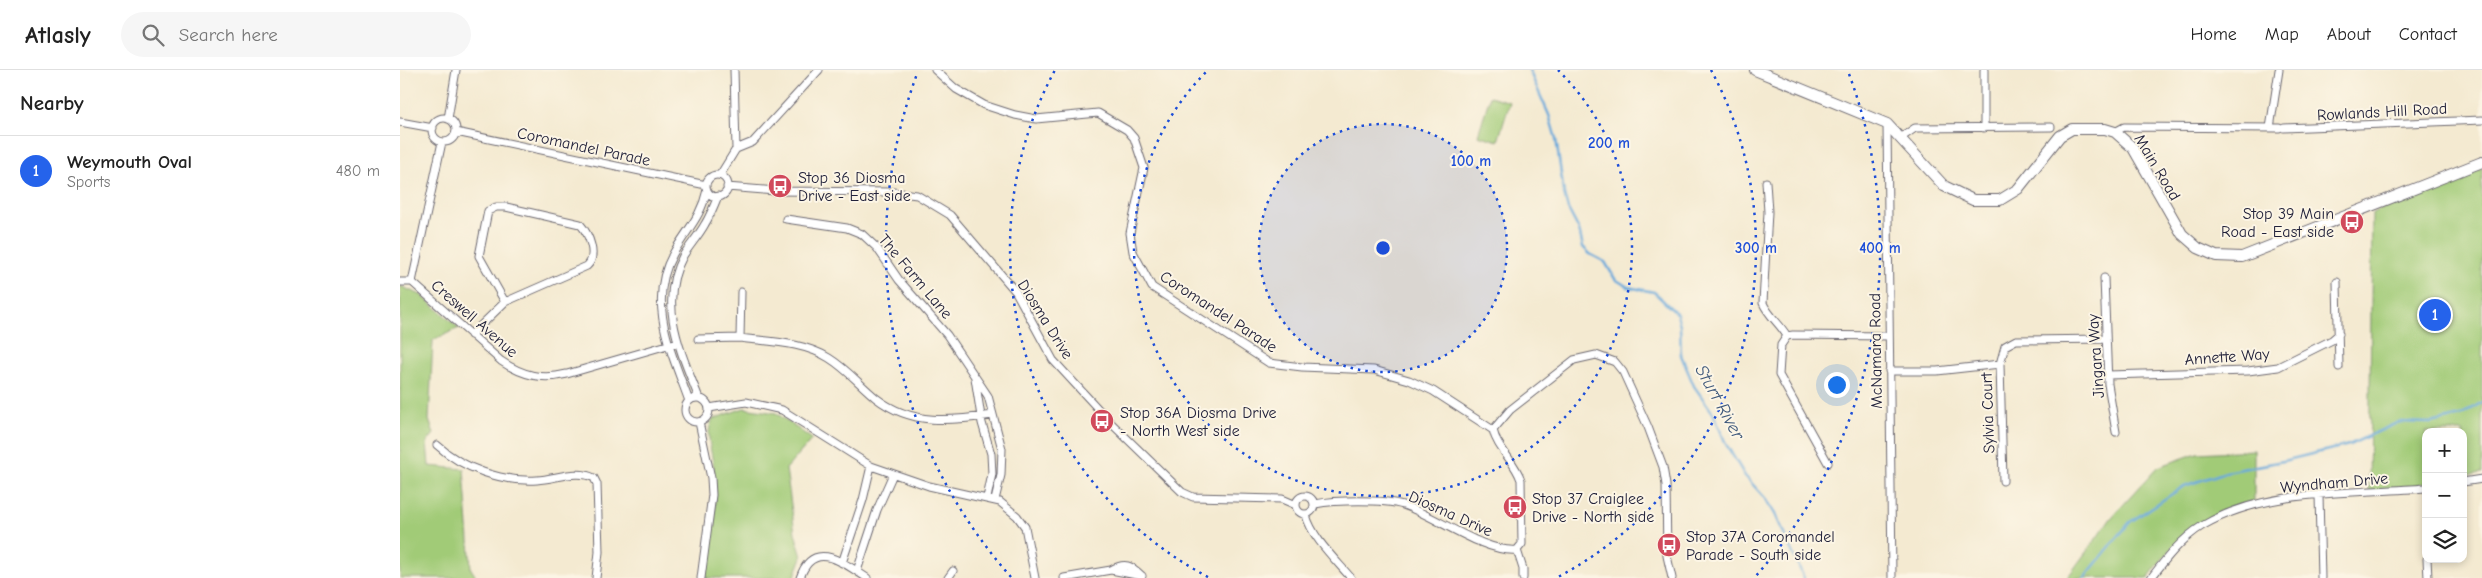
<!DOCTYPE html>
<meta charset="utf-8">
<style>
body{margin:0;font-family:"Comic Neue",sans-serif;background:#f6f6f6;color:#222}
.controls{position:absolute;right:15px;bottom:15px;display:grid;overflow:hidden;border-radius:10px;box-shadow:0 2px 8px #0003}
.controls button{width:45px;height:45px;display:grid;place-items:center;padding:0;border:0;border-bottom:1px solid #e0e0e0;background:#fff;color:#222;font:25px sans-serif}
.you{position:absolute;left:1436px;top:314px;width:18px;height:18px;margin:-12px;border:4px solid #fff;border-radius:50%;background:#1a73e8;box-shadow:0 0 0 8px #1a73e833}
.badge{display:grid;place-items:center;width:32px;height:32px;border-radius:50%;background:#2563eb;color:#fff;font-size:16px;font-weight:700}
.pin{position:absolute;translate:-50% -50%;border:2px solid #fff;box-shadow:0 1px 5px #0006}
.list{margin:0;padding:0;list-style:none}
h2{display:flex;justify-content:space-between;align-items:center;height:65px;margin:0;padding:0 20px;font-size:21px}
h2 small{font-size:16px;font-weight:400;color:#767676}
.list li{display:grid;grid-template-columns:32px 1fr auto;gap:15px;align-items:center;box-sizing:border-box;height:70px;padding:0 20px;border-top:1px solid #e0e0e0}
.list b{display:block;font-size:19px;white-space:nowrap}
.list p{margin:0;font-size:16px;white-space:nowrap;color:#767676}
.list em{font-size:16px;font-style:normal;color:#767676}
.icon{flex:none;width:28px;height:28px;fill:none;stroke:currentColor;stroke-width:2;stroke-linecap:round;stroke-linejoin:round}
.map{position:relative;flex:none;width:2082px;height:508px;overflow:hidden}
header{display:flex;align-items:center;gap:30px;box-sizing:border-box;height:70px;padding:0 25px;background:#fff;border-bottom:1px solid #e0e0e0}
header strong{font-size:24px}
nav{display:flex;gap:28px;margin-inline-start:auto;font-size:18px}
.search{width:350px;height:45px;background:#f6f6f6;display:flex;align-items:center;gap:12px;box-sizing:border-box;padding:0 18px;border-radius:28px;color:#767676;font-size:19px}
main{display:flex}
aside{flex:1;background:#fff}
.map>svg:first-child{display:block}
</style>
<header>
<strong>Atlasly</strong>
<div class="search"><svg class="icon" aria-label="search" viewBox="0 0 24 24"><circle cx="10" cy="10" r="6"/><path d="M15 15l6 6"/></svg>Search here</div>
<nav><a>Home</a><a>Map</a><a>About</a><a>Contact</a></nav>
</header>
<main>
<aside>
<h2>Nearby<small></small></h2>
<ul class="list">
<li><span class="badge">1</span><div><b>Weymouth Oval</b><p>Sports</p></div><em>480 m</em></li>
</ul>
</aside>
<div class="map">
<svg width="2082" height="508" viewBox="0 0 2082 508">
<rect width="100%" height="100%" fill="#fcf5e5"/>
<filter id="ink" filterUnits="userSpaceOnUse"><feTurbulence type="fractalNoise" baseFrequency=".02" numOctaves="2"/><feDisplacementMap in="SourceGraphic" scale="10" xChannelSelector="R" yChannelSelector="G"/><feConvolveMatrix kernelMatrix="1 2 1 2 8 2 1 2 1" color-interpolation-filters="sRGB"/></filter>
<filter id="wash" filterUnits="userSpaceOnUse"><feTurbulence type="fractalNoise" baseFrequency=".0096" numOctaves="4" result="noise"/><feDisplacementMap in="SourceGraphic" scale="20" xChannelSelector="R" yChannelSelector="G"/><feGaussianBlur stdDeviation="1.12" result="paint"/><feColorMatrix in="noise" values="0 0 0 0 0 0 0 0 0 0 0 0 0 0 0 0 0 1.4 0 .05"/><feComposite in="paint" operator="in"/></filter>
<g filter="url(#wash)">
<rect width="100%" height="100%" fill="#f4ead1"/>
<path fill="#a1cb77" stroke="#627659" d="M1090,26L1110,32L1098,71L1078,65Z
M2082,98V403L2063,406V362H2026V413L1969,423L1972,143Z
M0,216L21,225L59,258L33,270L29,350L34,364L27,372L29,396L64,399L71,499L77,508H0Z
M344,338L376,343L412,369L386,399L395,463L402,487L394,508H305C312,470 319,432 313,393C311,378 305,363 313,349Z
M1854,380V431C1807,440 1775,470 1748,508H1667L1712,447L1758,397L1797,383Z"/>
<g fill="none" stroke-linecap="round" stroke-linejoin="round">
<path stroke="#67a9db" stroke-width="2.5" d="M1129,0L1149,45L1156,69L1164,124L1168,139L1179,160L1183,177L1190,184L1205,192L1215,209L1228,217L1254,222L1277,244L1280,256L1281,285L1294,316L1313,343L1326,374L1345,406L1365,428L1375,444L1404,508
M1684,508L1730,452L1784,416L1826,402L1883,391L1949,375L1999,352L2031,353L2061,346L2082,332"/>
</g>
</g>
<g filter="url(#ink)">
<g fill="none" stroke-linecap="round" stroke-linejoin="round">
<g stroke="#6c6870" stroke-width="9">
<path id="street" d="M334,0L336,79
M535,0L556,19L584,35L615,45L636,49L698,43L727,60L734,68L744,98L730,163L733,182L752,217L869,293L902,297L974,300L1009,310L1033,321L1093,360
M1584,0V58
M32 60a12 12 0 1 1 24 0a12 12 0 1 1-24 0Z
M48,49L56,0
M0,52L33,58
M1487,54L1492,508
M1870,58L1879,0
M1884,58L2082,50
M56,62L306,115
M1715,62L1724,57L1879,58
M1502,67L1515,58L1651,57
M320,105L336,79L353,72L419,0
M306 116a11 11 0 1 1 22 0a11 11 0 1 1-22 0Z
M1366,112L1368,142L1363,233C1368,245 1380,254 1387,266
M327,117L376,121L493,122L517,125L550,145L616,222L653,290L713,355L782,422L793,427L882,429L896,435
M386,149L447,158L462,164L477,178L499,210L547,265L588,326L602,379L601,405L595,430
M1704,208L1708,314L1716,362
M0,212H12L101,291C123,306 142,310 167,304L278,272
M12,212L42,72
M1937,212L1939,297
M341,222L340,268C371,272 403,272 429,288C447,299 460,315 476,328C512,356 551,351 593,345
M71,265L105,232L187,196C198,186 189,164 180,154L106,137H96L88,141L79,186L105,232
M298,269L340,268
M1600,294L1605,276L1616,270L1706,269
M1489,301H1537L1600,294L1603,411
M1708,305L1848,301L1878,297L1932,270L1939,264
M575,308L582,353L591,384L592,404L587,428
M285 340a12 12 0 1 1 24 0a12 12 0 1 1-24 0Z
M299,328C281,282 257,234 283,186C290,175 299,165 305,154C310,146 314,136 318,126
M289,331C272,283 246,233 273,184C286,160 301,148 307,120
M309,338L346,332L382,340L471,396L529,416L600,432L617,446L625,457L635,508
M299,352L311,408L312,425L301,508
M1093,360L1110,340L1174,290L1196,285L1215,292L1223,302L1248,357L1263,397L1266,415L1267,486L1272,508
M1093,360C1097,379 1115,391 1121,410L1122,474L1117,480
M37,375C63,399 102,412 137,410C156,409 177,399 194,408L197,414L199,482L196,508
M1428,393L1379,305L1381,275L1387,266L1393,265L1489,266
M2063,412L2082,409
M1919,425L1921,508
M896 435a9 9 0 1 1 18 0a9 9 0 1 1-18 0Z
M915,434C935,430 984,429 1003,435C1036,446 1084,483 1117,480
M906,445C912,468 936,490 951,508
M1117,480L1123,499V508
M2027,489L2028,508
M442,493L463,430L471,396
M711,500C725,492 731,495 742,506
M457,501L477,440L493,404
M400,508C413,468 444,493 467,508
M548,508L553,501
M664,508L711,500L742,506
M1751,508C1765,490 1782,468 1802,456C1866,418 1953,424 2026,418"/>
</g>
<g stroke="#6c6870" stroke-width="12">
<path id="secondary" d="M1355,0L1487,54L1544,116L1573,130H1600L1618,119L1660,66L1672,59H1705L1715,62L1733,78L1782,164L1798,178L1816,186L1842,187L2082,92"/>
</g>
<use href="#street" stroke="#fff" stroke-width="7"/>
<use href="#secondary" stroke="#fff" stroke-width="10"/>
</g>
</g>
<circle cx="983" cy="178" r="124" fill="#1d4ed8" fill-opacity=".12"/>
<g fill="none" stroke="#1d4ed8" stroke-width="2.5" stroke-dasharray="2.5 5">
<circle cx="983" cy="178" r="124"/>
<path d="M1158 0A249 249 0 1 1 808 0"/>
<path d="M808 507A373 373 0 0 1 655 0M1311 0A373 373 0 0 1 1158 507"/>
<path d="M611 507A497 497 0 0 1 517 4M1449 4A497 497 0 0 1 1355 507"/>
</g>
<defs>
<g id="bus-disc" transform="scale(1.25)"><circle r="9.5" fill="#d1495b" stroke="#fcf5e5"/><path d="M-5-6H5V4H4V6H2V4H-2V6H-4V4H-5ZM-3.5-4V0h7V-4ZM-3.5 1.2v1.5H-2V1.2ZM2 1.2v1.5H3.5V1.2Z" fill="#fff"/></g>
</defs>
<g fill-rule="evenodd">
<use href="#bus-disc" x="380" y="116"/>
<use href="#bus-disc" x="1952" y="152"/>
<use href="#bus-disc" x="702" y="351"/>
<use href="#bus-disc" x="1115" y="437"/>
<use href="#bus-disc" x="1269" y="475"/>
</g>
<g text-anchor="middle" stroke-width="4" stroke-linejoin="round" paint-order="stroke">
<g font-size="16" fill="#22223b" stroke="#fcf5e5">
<text transform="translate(1982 41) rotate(-3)" y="6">Rowlands Hill Road</text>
<text transform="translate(184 76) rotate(12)" y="6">Coromandel Parade</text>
<text transform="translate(1758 97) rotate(59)" y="6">Main Road</text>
<text transform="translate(516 206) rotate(50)" y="6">The Farm Lane</text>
<text transform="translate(819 241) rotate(33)" y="6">Coromandel Parade</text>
<text transform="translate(75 248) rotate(41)" y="6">Creswell Avenue</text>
<text transform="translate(646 249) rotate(58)" y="6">Diosma Drive</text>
<text transform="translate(1475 281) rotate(-91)" y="6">McNamara Road</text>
<text transform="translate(1695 286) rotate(-94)" y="6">Jingara Way</text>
<text transform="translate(1827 286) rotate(-4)" y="6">Annette Way</text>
<text transform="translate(1587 343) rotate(-92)" y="6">Sylvia Court</text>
<text transform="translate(1934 412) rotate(-5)" y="6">Wyndham Drive</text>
<text transform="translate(1051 443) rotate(24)" y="6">Diosma Drive</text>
</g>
<g font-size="16" fill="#22223b" stroke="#fcf5e5" text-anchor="start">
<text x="398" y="113">Stop 36 Diosma<tspan x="398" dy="18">Drive - East side</tspan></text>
<text x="1934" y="149" text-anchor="end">Stop 39 Main<tspan x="1934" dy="18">Road - East side</tspan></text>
<text x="720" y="348">Stop 36A Diosma Drive<tspan x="720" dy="18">- North West side</tspan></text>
<text x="1132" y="434">Stop 37 Craiglee<tspan x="1132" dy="18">Drive - North side</tspan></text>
<text x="1286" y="472">Stop 37A Coromandel<tspan x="1286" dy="18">Parade - South side</tspan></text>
</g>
<g font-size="18" font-style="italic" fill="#3e587b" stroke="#fcf5e5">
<text transform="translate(1320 332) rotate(61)" y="6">Sturt River</text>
</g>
</g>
<circle cx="983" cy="178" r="8" fill="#1d4ed8" stroke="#fcf5e5" stroke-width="2.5"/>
<g font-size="15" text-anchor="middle" font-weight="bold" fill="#1d4ed8" stroke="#fcf5e5" stroke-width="4" stroke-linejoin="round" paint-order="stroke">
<text x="1209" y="78">200 m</text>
<text x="1071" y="96">100 m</text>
<text x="1356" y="183">300 m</text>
<text x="1480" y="183">400 m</text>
</g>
</svg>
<div class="controls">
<button>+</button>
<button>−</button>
<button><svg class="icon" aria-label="layers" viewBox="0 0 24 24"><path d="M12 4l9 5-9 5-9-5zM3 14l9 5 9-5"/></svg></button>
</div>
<div class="you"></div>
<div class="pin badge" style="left:2035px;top:245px">1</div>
</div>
</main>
